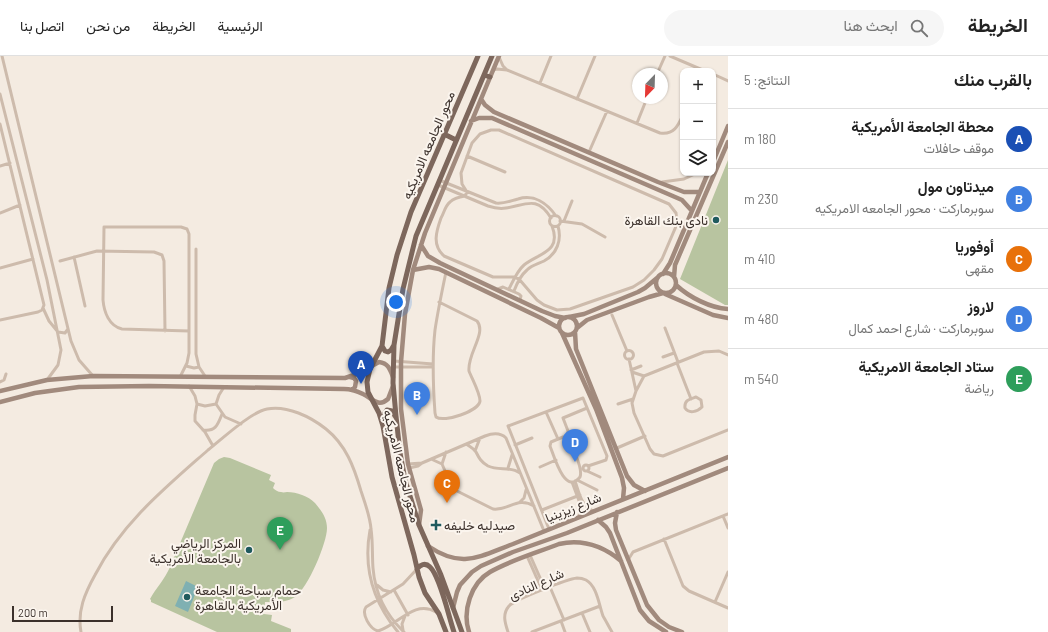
<!DOCTYPE html>
<html lang="ar">
<meta charset="utf-8">
<style>
body{margin:0;font-family:Barlow,Vazirmatn,sans-serif;background:#f6f6f6;color:#222;direction:rtl}
.controls{position:absolute;right:12px;top:12px;display:grid;overflow:hidden;border-radius:8px;box-shadow:0 1px 3px #0004}
.controls button{width:36px;height:36px;display:grid;place-items:center;padding:0;border:0;border-bottom:1px solid #e0e0e0;background:#fff;color:#222;font:20px sans-serif}
.compass{position:absolute;left:632px;top:12px;width:36px;height:36px;border-radius:50%;background:#fff;box-shadow:0 1px 3px #0004;rotate:203deg}
.scale{position:absolute;left:12px;bottom:10px;width:101px;box-sizing:border-box;padding-left:4px;border:2px solid #3b302b;border-top:0;font-size:11px;line-height:14px;white-space:nowrap;color:#3b302b;-webkit-text-stroke:3px #fbf5ee;paint-order:stroke}
.you{position:absolute;left:396px;top:246px;width:14px;height:14px;margin:-10px;border:3px solid #fff;border-radius:50%;background:#1a73e8;box-shadow:0 0 0 6px #1a73e833}
.badge{display:grid;place-items:center;width:26px;height:26px;border-radius:50%;background:#1f5a5e;color:#fff;font-size:13px;font-weight:700}
.pin{position:absolute;translate:-50% -33px;filter:drop-shadow(0 1px 2px #0008)}
.pin::after{content:'';position:absolute;top:21px;width:14px;height:12px;background:inherit;clip-path:polygon(0 0,100% 0,50% 100%)}
.list{margin:0;padding:0;list-style:none}
h2{display:flex;justify-content:space-between;align-items:center;height:52px;margin:0;padding:0 16px;font-size:17px}
h2 small{font-size:13px;font-weight:400;color:#767676}
.list li{display:grid;grid-template-columns:26px 1fr auto;gap:12px;align-items:center;box-sizing:border-box;height:60px;padding:0 16px;border-top:1px solid #e0e0e0}
.list b{display:block;font-size:15px;white-space:nowrap}
.list p{margin:0;font-size:13px;white-space:nowrap;color:#767676}
.list em{font-size:13px;font-style:normal;color:#767676}
.icon{flex:none;width:22px;height:22px;fill:none;stroke:currentColor;stroke-width:2;stroke-linecap:round;stroke-linejoin:round}
.map{position:relative;flex:none;width:728px;height:576px;overflow:hidden;direction:ltr}
header{display:flex;align-items:center;gap:24px;box-sizing:border-box;height:56px;padding:0 20px;background:#fff;border-bottom:1px solid #e0e0e0}
header strong{font-size:19px}
nav{display:flex;gap:22px;margin-inline-start:auto;font-size:14px}
.search{width:280px;height:36px;background:#f6f6f6;display:flex;align-items:center;gap:10px;box-sizing:border-box;padding:0 14px;border-radius:22px;color:#767676;font-size:15px}
main{display:flex}
aside{flex:1;background:#fff}
.map>svg:first-child{display:block}
</style>
<header>
<strong>الخريطة</strong>
<div class="search"><svg class="icon" aria-label="search" viewBox="0 0 24 24"><circle cx="10" cy="10" r="6"/><path d="M15 15l6 6"/></svg>ابحث هنا</div>
<nav><a>الرئيسية</a><a>الخريطة</a><a>من نحن</a><a>اتصل بنا</a></nav>
</header>
<main>
<aside>
<h2>بالقرب منك<small>النتائج: 5</small></h2>
<ul class="list">
<li><span class="badge" style="background:#1a4fb4">A</span><div><b>محطة الجامعة الأمريكية</b><p>موقف حافلات</p></div><em>180 m</em></li>
<li><span class="badge" style="background:#3f7fe0">B</span><div><b>ميدتاون مول</b><p>سوبرماركت · محور الجامعه الامريكيه</p></div><em>230 m</em></li>
<li><span class="badge" style="background:#e8710a">C</span><div><b>أوفوريا</b><p>مقهى</p></div><em>410 m</em></li>
<li><span class="badge" style="background:#3f7fe0">D</span><div><b>لاروز</b><p>سوبرماركت · شارع احمد كمال</p></div><em>480 m</em></li>
<li><span class="badge" style="background:#2e9e5b">E</span><div><b>ستاد الجامعة الامريكية</b><p>رياضة</p></div><em>540 m</em></li>
</ul>
</aside>
<div class="map">
<svg width="728" height="576" viewBox="0 0 728 576">
<rect width="100%" height="100%" fill="#f4ebe1"/>
<path fill="#b8c4a0" d="M728,104V249H725L680,223Z
M224,401L230,402L271,419L269,424L275,427L273,432C275,434 278,436 281,436C284,437 285,436 287,436C297,436 308,440 315,447C321,454 327,462 327,472C327,487 308,532 295,541C285,547 276,546 265,546L264,558L272,559L271,565L291,573V576H217L151,546V544L150,543C156,532 165,523 170,511L214,407L219,403Z"/>
<path fill="#7fb0b2" d="M186,525L198,531L188,556L175,550Z"/>
<g fill="none" stroke-linecap="round" stroke-linejoin="round">
<path stroke="#cdbbac" stroke-width="3" d="M2,0L71,285L79,304L93,320
M670,0L705,15
M499,1L503,10L507,14
M493,14L497,13L507,14L660,77C674,79 678,70 683,59
M657,18L665,0
M713,18L728,25
M540,27L551,0
M0,38L47,224L61,294L58,309L47,324
M577,43L595,0
M637,67L647,42
M0,68L44,249L42,254L38,256L0,264
M491,74H499L669,148L676,157L677,168L662,203L654,214L644,224L633,231L570,253L557,254L544,249L537,244L519,223L514,221H493L444,200C432,189 436,176 441,162C444,157 445,150 450,146C454,142 459,141 465,140L467,136L462,128L461,117L472,87L480,78Z
M589,96L607,55
M467,100L505,116
M0,110L10,107
M439,124L496,147C504,148 510,145 518,143C534,138 547,147 556,160
M662,126L684,123L697,117
M438,129L488,150C494,152 500,153 506,152C526,149 537,139 551,162
M0,157L20,149
M549.5 165a5.5 5.5 0 1 1 11 0a5.5 5.5 0 1 1-11 0Z
M560,165L582,168L605,181
M564,165L572,145
M196,193V298L199,311L205,320
M74,201L85,250
M60,205L97,195L154,196L162,199L164,205L165,275
M0,212L33,203
M498,233L503,231L519,238L521,240L520,244
M509,233C513,225 517,215 524,209C539,197 562,196 552,170
M514,235C517,227 520,220 527,214C532,209 538,208 544,205C557,198 562,184 558,170
M439,246L477,265C487,277 467,298 469,315C472,323 480,337 480,345C479,355 444,367 436,361L435,357C433,329 432,301 435,274C438,254 442,235 446,216
M43,252L49,265L58,276L65,277L68,273
M612,259L627,295
M665,272L678,306
M624.5 299a4.5 4.5 0 1 1 9 0a4.5 4.5 0 1 1-9 0Z
M663,301L674,297
M629,303L636,335
M394,305L433,308
M677,307L691,343
M186,310L194,312L199,311
M394,311H433
M631,314L641,310
M632,316L644,320L704,296L719,295L728,299
M181,319L187,307L189,297V178L187,173L181,171H104L103,244C104,256 109,270 122,273L189,275
M644,320L636,335L632,347L634,357L650,393L654,398L663,400L728,374
M0,326L4,324L6,318
M189,330L195,340L197,348L195,359V365L205,376L213,390
M224,331L219,339L216,348L225,361L241,368
M696,341L701,344L702,351C697,356 689,358 685,352C684,344 690,343 696,341Z
M197,348L205,350L216,348
M618,348L633,343
M546,356L558,383
M203,374C216,376 218,368 222,358
M563,381C571,383 583,413 580,421C565,440 554,400 550,390L551,386Z
M567,382L568,375L563,362L587,352
M569,384L582,379
M466,388C469,390 474,393 476,396C479,402 481,406 488,410C499,415 510,410 520,417
M515,389L532,382
M617,392L645,380
M475,395L480,382
M446,396L442,408L453,433L493,453C509,455 517,440 534,450
M431,403L442,408
M408,408L422,407
M583 412a3 3 0 1 1 6 0a3 3 0 1 1-6 0Z
M540,411L556,404
M409,412L418,410L422,407L485,380C493,377 500,376 506,382L544,475
M508,412L512,399
M587,415L600,421
M577,424L597,434
M575,425C579,436 581,450 593,455
M572,426L581,450L579,460
M520,446L524,442L526,434
M542,454L580,439
M723,460L728,472
M549,473L508,370L583,342L607,400L606,404L588,410
M370,474C363,512 374,547 398,576
M664,483L683,530L689,535L728,552
M530,499L545,533
M527,500L542,534
M628,504L633,496L728,458
M417,513L403,528L366,551C361,558 370,573 378,575C397,570 414,543 436,556
M377,529L383,534L391,536
M550,531L564,564
M394,534L408,559
M715,546L728,516
M582,557L590,576
M561,565L565,576
M403,574L402,568L405,560
M81,576C77,555 85,537 95,519C122,467 165,432 208,394C222,383 251,356 267,353C287,349 311,361 326,373C346,389 354,411 361,435C365,447 370,460 371,473C373,486 372,499 373,512C375,537 386,559 404,576
M508,576C505,567 502,558 509,550C515,543 568,523 577,522C580,522 584,523 586,524C597,530 599,549 603,560C606,565 609,571 612,576
M532,576L600,550"/>
<path stroke="#a18a7d" stroke-width="4.5" d="M481,43L485,49L494,56L658,126L684,136H700
M471,65L479,62H492L682,144L692,155
M713,106L728,70
M421,189L428,200L440,207L542,255L555,260L565,262
M413,214L429,211L439,213L541,262L559,272
M656 227a10 10 0 1 1 20 0a10 10 0 1 1-20 0Z
M663,218L670,207L708,117
M674,221L675,209L728,86
M676,229C689,241 710,252 728,253
M665,238L713,259L728,262
M559 270a9 9 0 1 1 18 0a9 9 0 1 1-18 0Z
M569,261L584,258L638,236L645,232L657,222
M577,272L587,264L649,241L663,237
M575,276L576,293L627,420L634,429L645,435
M562,277L596,353L622,422L624,432L623,443
M350,321L354,322L356,325L355,331L352,334
M0,335L47,324L93,320L345,322L357,318L379,306C388,307 390,313 393,321
M0,346L35,337L79,331L149,330L344,333C351,333 357,335 363,338C372,342 378,352 388,343L393,330
M617,456L615,467L616,474L647,549L659,564L669,571L682,576
M598,464L606,471L610,477L640,554L649,565L666,576
M419,469L421,454L408,408L401,353V306L405,258L413,214L425,177L499,0
M428,490C462,513 478,501 513,488L728,401
M453,552L457,536L460,529L472,516L481,510L513,496L567,477L728,412
M469,576C462,555 471,527 490,516C511,504 536,497 559,488C582,483 603,490 621,505"/>
<path stroke="#7d675c" stroke-width="5" d="M484,19L490,21
M444,78L456,84
M382,290L385,295L388,296L391,294L394,289
M384,366L385,357L387,354L392,355L395,360
M417,513C420,509 425,506 430,511C440,520 449,562 454,576
M446,576L439,558L425,537L419,521L414,499L392,421L383,370L379,357L368,336L367,326L370,313L382,290L389,232L397,199L411,156L478,0
M462,576L441,519L419,469L405,424L400,397L396,360L393,327L394,289L403,233L416,180L492,0"/>
</g>
<g fill="#1f5a5e" stroke="#fbf5ee" stroke-width="1.5">
<circle cx="716" cy="164" r="4"/>
<path d="M434 463h4v4h4v4h-4v4h-4v-4h-4v-4h4z"/>
<circle cx="249" cy="494" r="4"/>
<circle cx="187" cy="541" r="4"/>
</g>
<g text-anchor="middle" stroke-width="4" stroke-linejoin="round" paint-order="stroke">
<g font-size="13" fill="#3b302b" stroke="#fbf5ee">
<text transform="translate(428 89) rotate(-67)" y="5">محور الجامعه الامريكيه</text>
<text transform="translate(402 410) rotate(76)" y="5">محور الجامعه الامريكيه</text>
<text transform="translate(573 451) rotate(-22)" y="5">شارع زيزينيا</text>
<text transform="translate(536 528) rotate(-24)" y="5">شارع النادى</text>
</g>
<g font-size="13" fill="#3b302b" stroke="#fbf5ee" text-anchor="end">
<text x="708" y="169">نادى بنك القاهرة</text>
<text x="444" y="474" text-anchor="start">صيدليه خليفه</text>
<text x="241" y="492">المركز الرياضي<tspan x="241" dy="15">بالجامعة الأمريكية</tspan></text>
<text x="195" y="539" text-anchor="start">حمام سباحة الجامعة<tspan x="195" dy="15">الأمريكية بالقاهرة</tspan></text>
</g>
</g>
</svg>
<div class="controls">
<button>+</button>
<button>−</button>
<button><svg class="icon" aria-label="layers" viewBox="0 0 24 24"><path d="M12 4l9 5-9 5-9-5zM3 14l9 5 9-5"/></svg></button>
</div>
<svg class="compass" viewBox="-18 -18 36 36"><path d="M0-13l5 13h-10z" fill="#e53935"/><path d="M0 13l5-13h-10z" fill="#767676"/></svg>
<div class="scale">200 m</div>
<div class="you"></div>
<div class="pin badge" style="left:361px;top:328px;background:#1a4fb4">A</div>
<div class="pin badge" style="left:417px;top:359px;background:#3f7fe0">B</div>
<div class="pin badge" style="left:447px;top:447px;background:#e8710a">C</div>
<div class="pin badge" style="left:575px;top:406px;background:#3f7fe0">D</div>
<div class="pin badge" style="left:280px;top:494px;background:#2e9e5b">E</div>
</div>
</main>
